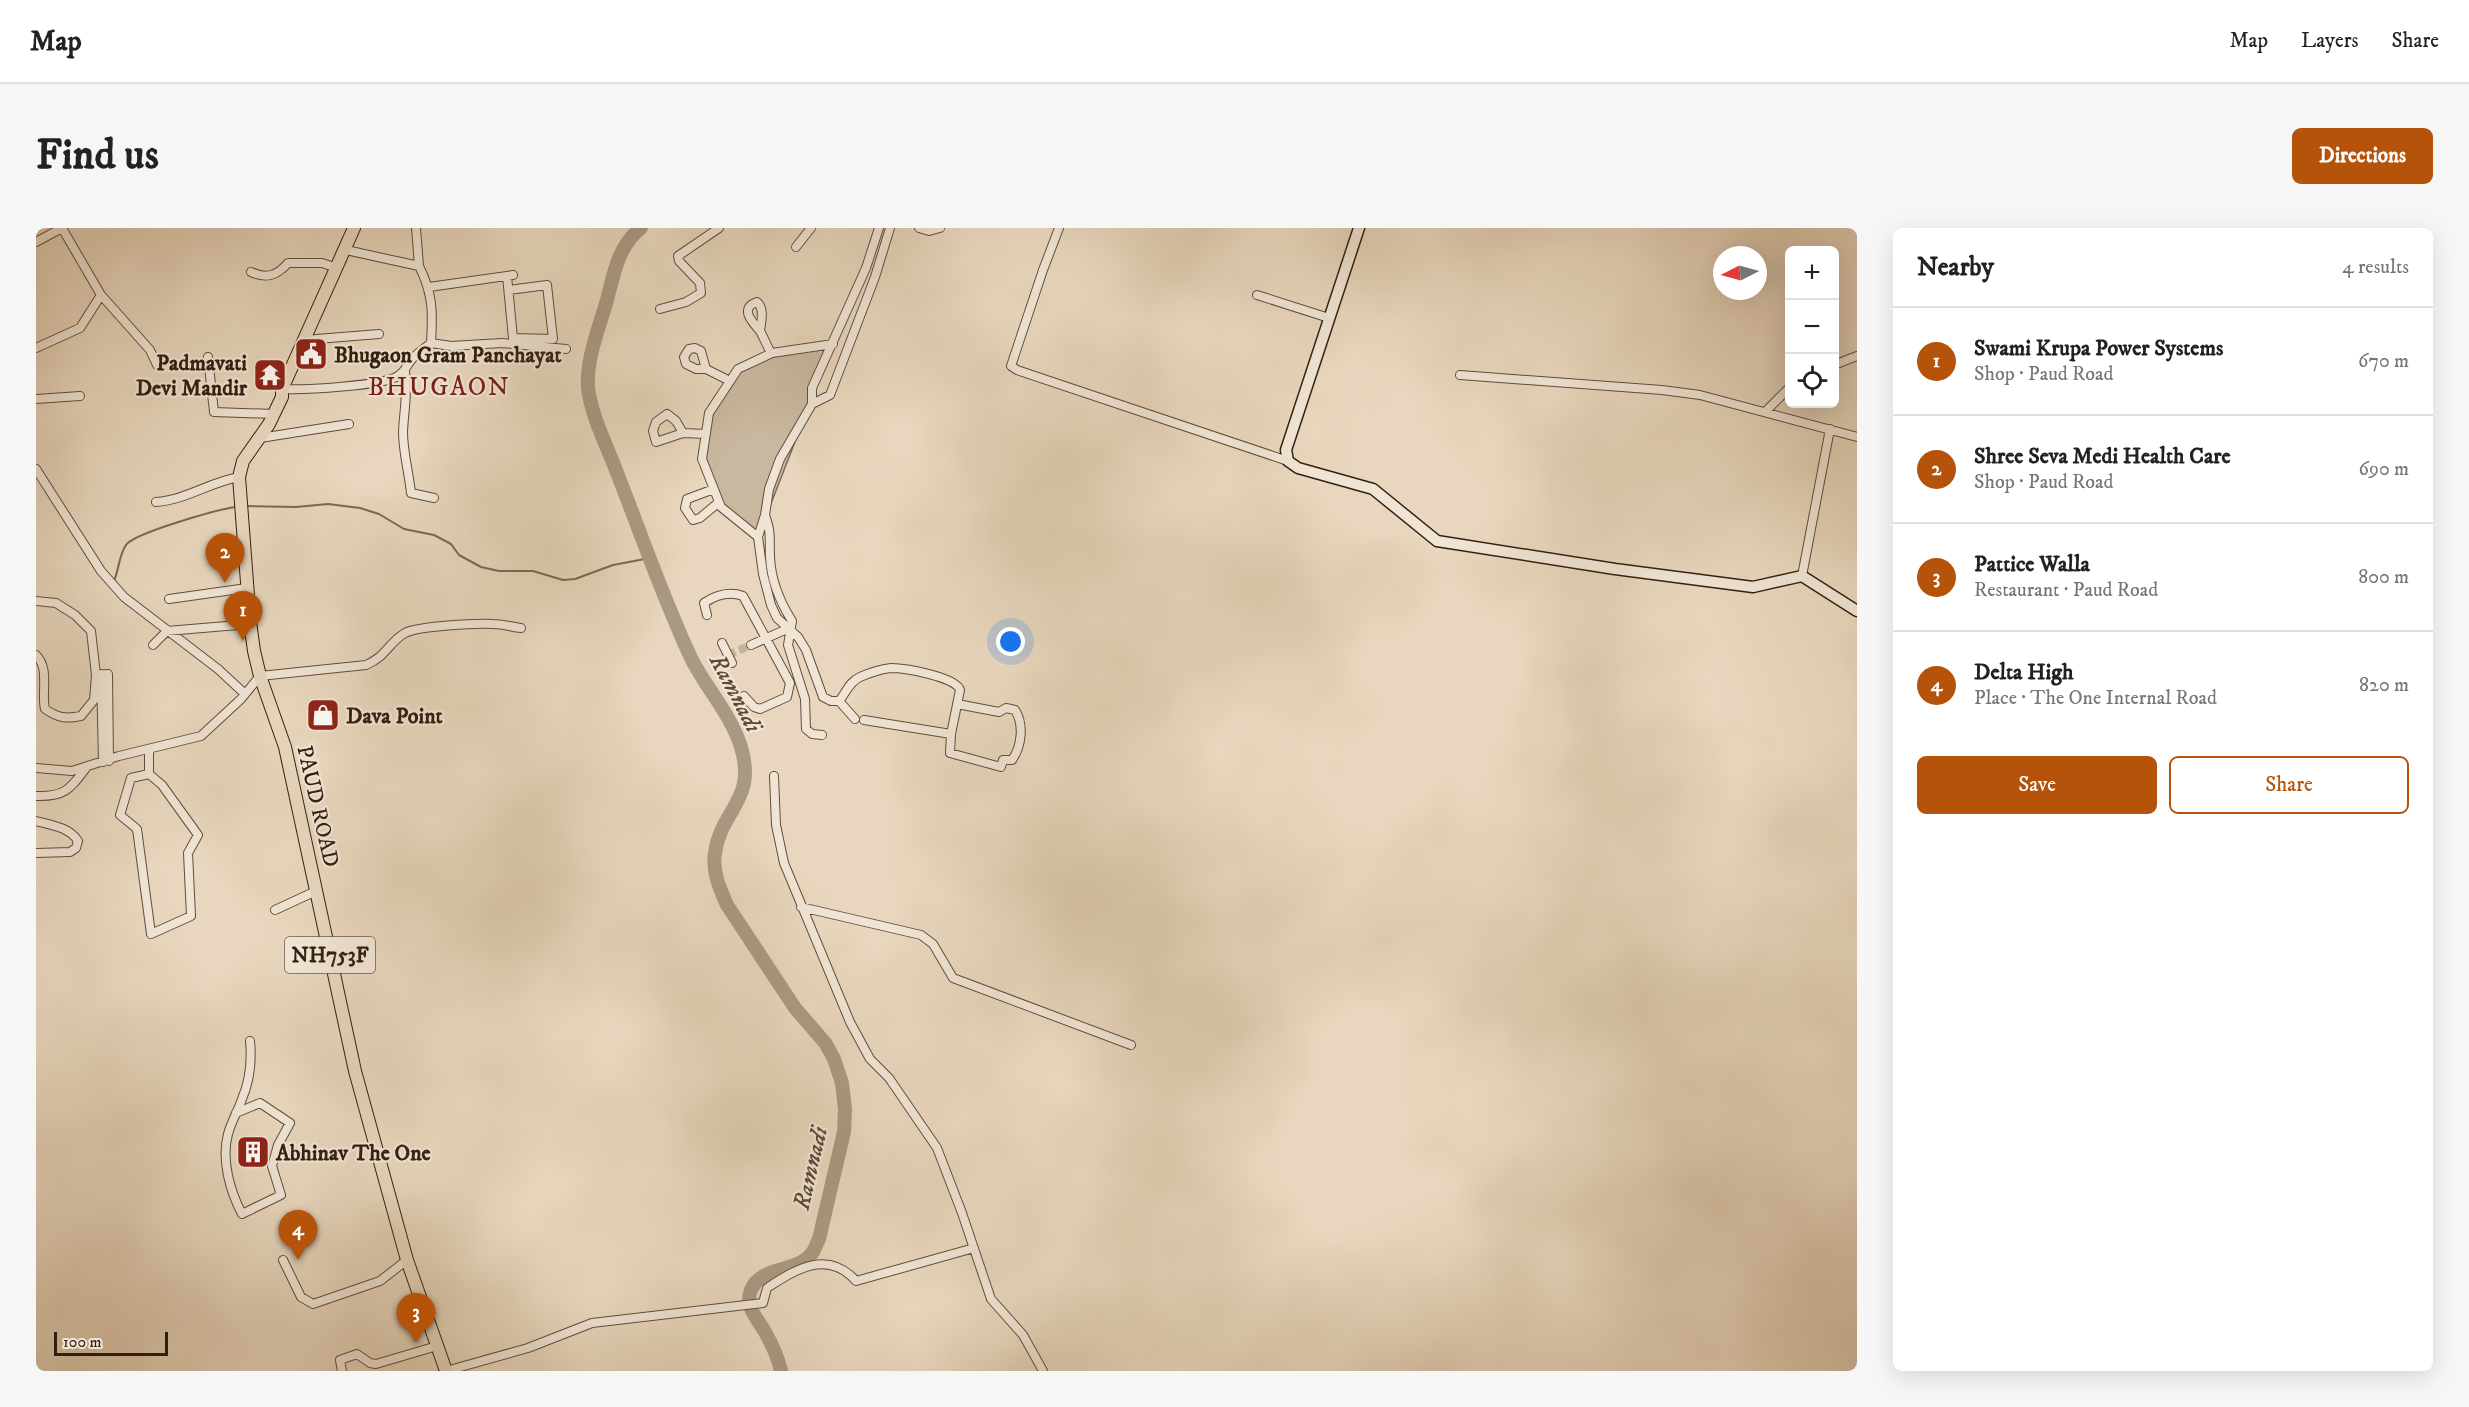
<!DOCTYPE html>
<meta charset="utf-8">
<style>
body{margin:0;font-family:"IM FELL DW Pica",serif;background:#f6f6f6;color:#222}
.controls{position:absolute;right:18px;top:18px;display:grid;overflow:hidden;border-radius:9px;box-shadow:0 6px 24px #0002}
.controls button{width:54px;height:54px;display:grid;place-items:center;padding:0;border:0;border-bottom:2px solid #e0e0e0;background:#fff;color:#222;font:30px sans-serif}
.compass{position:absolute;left:1677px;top:18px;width:54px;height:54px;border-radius:50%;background:#fff;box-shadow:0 6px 24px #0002;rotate:264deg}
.scale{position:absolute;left:18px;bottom:15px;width:114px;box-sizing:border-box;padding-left:6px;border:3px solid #32200f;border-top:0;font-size:16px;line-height:21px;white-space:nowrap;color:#32200f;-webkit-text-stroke:4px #f0e5d5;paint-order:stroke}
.you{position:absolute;left:975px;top:414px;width:21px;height:21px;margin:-15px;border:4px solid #fff;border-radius:50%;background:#1a73e8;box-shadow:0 0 0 9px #1a73e833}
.badge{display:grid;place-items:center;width:39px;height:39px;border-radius:50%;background:#b45309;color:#fff;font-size:20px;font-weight:700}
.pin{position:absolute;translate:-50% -50px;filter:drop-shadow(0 2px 3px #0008)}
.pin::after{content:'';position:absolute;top:32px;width:21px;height:18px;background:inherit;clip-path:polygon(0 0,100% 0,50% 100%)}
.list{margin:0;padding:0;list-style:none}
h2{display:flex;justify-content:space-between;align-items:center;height:78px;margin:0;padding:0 24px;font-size:26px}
h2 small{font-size:20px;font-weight:400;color:#767676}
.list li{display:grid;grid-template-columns:39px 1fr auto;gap:18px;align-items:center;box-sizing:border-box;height:108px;padding:0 24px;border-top:2px solid #e0e0e0}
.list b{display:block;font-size:22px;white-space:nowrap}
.list p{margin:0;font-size:20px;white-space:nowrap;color:#767676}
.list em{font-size:20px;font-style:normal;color:#767676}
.actions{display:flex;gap:12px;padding:18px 24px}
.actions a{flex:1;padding:14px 0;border:2px solid #b45309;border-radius:9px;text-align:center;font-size:21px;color:#b45309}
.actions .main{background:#b45309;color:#fff}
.icon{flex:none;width:33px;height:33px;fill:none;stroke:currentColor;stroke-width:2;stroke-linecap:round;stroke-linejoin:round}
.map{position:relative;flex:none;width:1821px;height:1143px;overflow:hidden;border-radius:9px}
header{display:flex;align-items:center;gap:36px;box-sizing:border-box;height:84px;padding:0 30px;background:#fff;border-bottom:2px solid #e0e0e0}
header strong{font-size:28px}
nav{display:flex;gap:33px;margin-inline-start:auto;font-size:21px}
.intro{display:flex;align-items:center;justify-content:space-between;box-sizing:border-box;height:144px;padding:0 36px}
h1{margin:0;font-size:42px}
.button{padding:15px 27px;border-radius:9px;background:#b45309;color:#fff;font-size:21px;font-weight:700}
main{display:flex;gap:36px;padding:0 36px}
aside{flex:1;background:#fff;border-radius:9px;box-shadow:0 6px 24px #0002}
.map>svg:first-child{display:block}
</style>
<header>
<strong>Map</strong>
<nav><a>Map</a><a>Layers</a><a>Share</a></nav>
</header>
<div class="intro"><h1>Find us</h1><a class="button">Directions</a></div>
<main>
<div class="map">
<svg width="1821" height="1143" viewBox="0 0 1821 1143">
<rect width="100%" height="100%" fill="#e8d7be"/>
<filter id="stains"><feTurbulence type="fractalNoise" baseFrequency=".00333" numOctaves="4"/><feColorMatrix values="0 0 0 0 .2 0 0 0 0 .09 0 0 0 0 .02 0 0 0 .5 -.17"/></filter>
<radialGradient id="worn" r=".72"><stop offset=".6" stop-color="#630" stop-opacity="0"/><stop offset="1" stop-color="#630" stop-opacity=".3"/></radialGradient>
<path fill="#c9b8a0" stroke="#7e6c58" stroke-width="1.5" d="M797,116L722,309L685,279L666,231L673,185L702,141L736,125Z"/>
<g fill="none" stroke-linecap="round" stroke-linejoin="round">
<path stroke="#7a6954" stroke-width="2" d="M209,278L260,279L292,276L324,280L343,286L368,301L398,307L415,316L423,327L445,339L463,343H497L527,352L539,351L577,337L614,330
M78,353C83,341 83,327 90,317C98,305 183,281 200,279"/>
<path stroke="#aa9982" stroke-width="14" d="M605,0C582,18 578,45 571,72C563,100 550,131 552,160C556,191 573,222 583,250C607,311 628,373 656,432C671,461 695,487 705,519C721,573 685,581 679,625C676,644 684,661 691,677L759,780L790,816L798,831L806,855L809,881L808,904L783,1011C781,1015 779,1020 777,1024C763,1045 725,1037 715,1062C708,1079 722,1091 729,1104C736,1116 742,1130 745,1143"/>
<path stroke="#c4b29b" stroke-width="8" stroke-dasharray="8 4" stroke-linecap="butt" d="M692,427L715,417"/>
<g stroke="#604e3b" stroke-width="10">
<path id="street" d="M26,0L65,67L114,122L121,137
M854,0L839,49L794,167L776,176L744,231L733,261L729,287L722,309L727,346L735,377L741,390L762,409L770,422L787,469L795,473H803C810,465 813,454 824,449C833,445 846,441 855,440C869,440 920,449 924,462L915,506L914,525L965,539L967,532H976C986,518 988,496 979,482L970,480L963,484L921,476
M883,0L893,3L904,0
M1023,0L1007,42L975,138L981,142L1252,233
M0,14L26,0
M760,19L775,0
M310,22L383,38L380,0
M215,44C230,51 241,48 252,35H286L301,40
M471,48L477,110L517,111L511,57L473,62
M393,59L477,47
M1221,67L1293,90
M624,81L650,74L665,65L664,55L643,33L642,28L683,0
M724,103C725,94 729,81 721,74C703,80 716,94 724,103C728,110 731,118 735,125
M268,112L343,106
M395,115L415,118L466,115L530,121
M0,120L44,100L65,67
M172,129L178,184L238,186
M1798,137L1821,128
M670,141L665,123L659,120L653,121L648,129L650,136L660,141H670L694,153
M369,143C372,165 368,182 367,204C367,224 373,245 375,265L398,270
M1424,147L1626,162L1664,167L1821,209
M246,161C267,162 347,158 362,148C370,143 371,136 377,130C382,125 389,120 395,115C397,84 397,66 383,38
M0,171L44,168
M776,176V160L830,40L843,0
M1730,183L1754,159
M647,205L640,193L631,186L620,194L617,203L620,214L647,205L670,206
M224,210L313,196
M0,241L65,343L88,369L182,441L209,466
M678,261L651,271L649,280L657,292L664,290L683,274
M120,274C150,272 174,254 203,249
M729,287C736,307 733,310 734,329C735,353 744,374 756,393L752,417L769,471L770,501L776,506L786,507
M722,309L685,279L666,231L673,185L702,141L736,125L797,116
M1766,348L1794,201
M133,371L211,360
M0,373L20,375L39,387L55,403L60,447L72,446L73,533
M671,387L668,375C680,367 693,363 707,368L754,455L751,469L724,481L718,479L708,468
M686,415L696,435
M117,417L131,403L214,396
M715,417L751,401
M0,427C14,441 5,463 9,481C22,490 30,491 45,488L58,472L60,447
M65,446L67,534
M803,473L819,491
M828,492L915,506
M113,521V546L126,557L162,607L152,625L155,688L115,706L101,601L84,587L95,550L113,546
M0,540L36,543L83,528L165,508L205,471L224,448L330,437C351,428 352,415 369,405C382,398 441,395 457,396C467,396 476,399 485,400
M738,548L740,597L748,635L814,794L834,831L853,850L901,920L926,985L955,1071L987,1107L1007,1143
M0,568C29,569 34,561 50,540
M0,593C15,597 33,599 42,613L40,620L34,624L0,625
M765,679L885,707L897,716L917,750L1095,817
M239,682L280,663
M200,885L224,875L254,895L242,917L236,938L245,967L206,986C194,963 185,932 192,906C195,894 202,883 206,871C214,852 216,833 214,813
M247,1032L265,1069L277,1076L344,1053L371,1032
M306,1143L304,1132L321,1126L334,1135L340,1136L401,1118
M410,1143L492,1120L556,1095L727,1075L731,1060C760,1041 792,1021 820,1053L938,1020"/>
</g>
<g stroke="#32200f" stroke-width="13">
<path id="secondary" d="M1323,0L1250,222L1252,233L1262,240L1337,261L1401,313L1579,341L1717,359L1766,348L1821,383"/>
</g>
<g stroke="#32200f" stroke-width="14">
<path id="primary" d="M318,0L246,161V169L233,196L207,233L203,249L214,394L218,423L224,448L249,519L319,843L371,1032L410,1143"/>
</g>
<use href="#street" stroke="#f0e5d5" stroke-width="8"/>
<use href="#secondary" stroke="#f0e5d5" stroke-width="10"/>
<use href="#primary" stroke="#e8d7be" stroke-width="12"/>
</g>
<defs>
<g id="civic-square" transform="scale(1.725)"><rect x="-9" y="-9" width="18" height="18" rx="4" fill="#8f2418" stroke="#f0e5d5"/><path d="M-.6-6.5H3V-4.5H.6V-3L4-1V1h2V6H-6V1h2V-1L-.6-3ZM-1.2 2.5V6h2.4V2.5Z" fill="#fff"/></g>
<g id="temple-square" transform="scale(1.725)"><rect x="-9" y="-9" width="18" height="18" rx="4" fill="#8f2418" stroke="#f0e5d5"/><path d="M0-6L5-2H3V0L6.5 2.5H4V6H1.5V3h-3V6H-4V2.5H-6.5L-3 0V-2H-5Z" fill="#fff"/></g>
<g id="shop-square" transform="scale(1.725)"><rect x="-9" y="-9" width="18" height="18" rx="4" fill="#8f2418" stroke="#f0e5d5"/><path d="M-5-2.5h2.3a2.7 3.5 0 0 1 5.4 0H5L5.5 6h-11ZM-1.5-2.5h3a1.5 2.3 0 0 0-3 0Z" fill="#fff"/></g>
<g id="building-square" transform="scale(1.725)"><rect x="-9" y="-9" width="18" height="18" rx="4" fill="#8f2418" stroke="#f0e5d5"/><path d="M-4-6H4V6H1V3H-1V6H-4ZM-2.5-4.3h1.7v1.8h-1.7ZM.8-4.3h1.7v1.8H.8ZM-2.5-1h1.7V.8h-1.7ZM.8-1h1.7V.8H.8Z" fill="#fff"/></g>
</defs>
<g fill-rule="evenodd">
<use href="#civic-square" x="275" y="126"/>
<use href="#temple-square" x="234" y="147"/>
<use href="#shop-square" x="287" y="487"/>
<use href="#building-square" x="217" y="924"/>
</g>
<g text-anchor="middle" stroke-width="4.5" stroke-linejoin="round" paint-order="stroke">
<rect fill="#f0e5d5" stroke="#6b5b4a" stroke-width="1.5" x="249" y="709" width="90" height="36" rx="4.5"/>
<g font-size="21" font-weight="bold" fill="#32200f">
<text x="294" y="734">NH753F</text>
</g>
<g font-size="22" font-weight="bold" fill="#32200f" stroke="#f0e5d5" text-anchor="start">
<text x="298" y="134">Bhugaon Gram Panchayat</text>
<text x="211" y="142" text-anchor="end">Padmavati<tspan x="211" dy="25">Devi Mandir</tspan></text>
<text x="310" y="495">Dava Point</text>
<text x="240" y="932">Abhinav The One</text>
</g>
<g font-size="22" fill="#32200f" stroke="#f0e5d5">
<text transform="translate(283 578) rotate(77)" y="8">PAUD ROAD</text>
</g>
<g font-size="24" font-style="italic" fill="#5c4a37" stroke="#f0e5d5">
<text transform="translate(700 465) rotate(62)" y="8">Ramnadi</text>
<text transform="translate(774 940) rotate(-77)" y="8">Ramnadi</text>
</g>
<g font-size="26" letter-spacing="1.5" fill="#7a1f14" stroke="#f0e5d5">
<text x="403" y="167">BHUGAON</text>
</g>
</g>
<rect width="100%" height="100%" filter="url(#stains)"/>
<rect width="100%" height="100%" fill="url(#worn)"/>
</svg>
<div class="controls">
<button>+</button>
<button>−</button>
<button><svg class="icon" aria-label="locate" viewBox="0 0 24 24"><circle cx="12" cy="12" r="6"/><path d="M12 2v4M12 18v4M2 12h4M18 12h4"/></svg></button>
</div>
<svg class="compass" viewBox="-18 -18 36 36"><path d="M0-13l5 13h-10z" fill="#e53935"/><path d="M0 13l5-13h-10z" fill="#767676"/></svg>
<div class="scale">100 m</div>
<div class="you"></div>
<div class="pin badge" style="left:207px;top:413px">1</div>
<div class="pin badge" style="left:189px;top:355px">2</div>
<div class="pin badge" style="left:380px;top:1115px">3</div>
<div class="pin badge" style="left:262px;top:1032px">4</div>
</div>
<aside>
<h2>Nearby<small>4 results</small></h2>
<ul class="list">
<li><span class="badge">1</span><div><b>Swami Krupa Power Systems</b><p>Shop · Paud Road</p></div><em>670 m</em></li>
<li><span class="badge">2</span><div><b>Shree Seva Medi Health Care</b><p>Shop · Paud Road</p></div><em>690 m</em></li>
<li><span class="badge">3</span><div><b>Pattice Walla</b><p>Restaurant · Paud Road</p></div><em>800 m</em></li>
<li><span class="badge">4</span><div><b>Delta High</b><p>Place · The One Internal Road</p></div><em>820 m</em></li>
</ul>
<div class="actions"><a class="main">Save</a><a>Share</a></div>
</aside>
</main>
